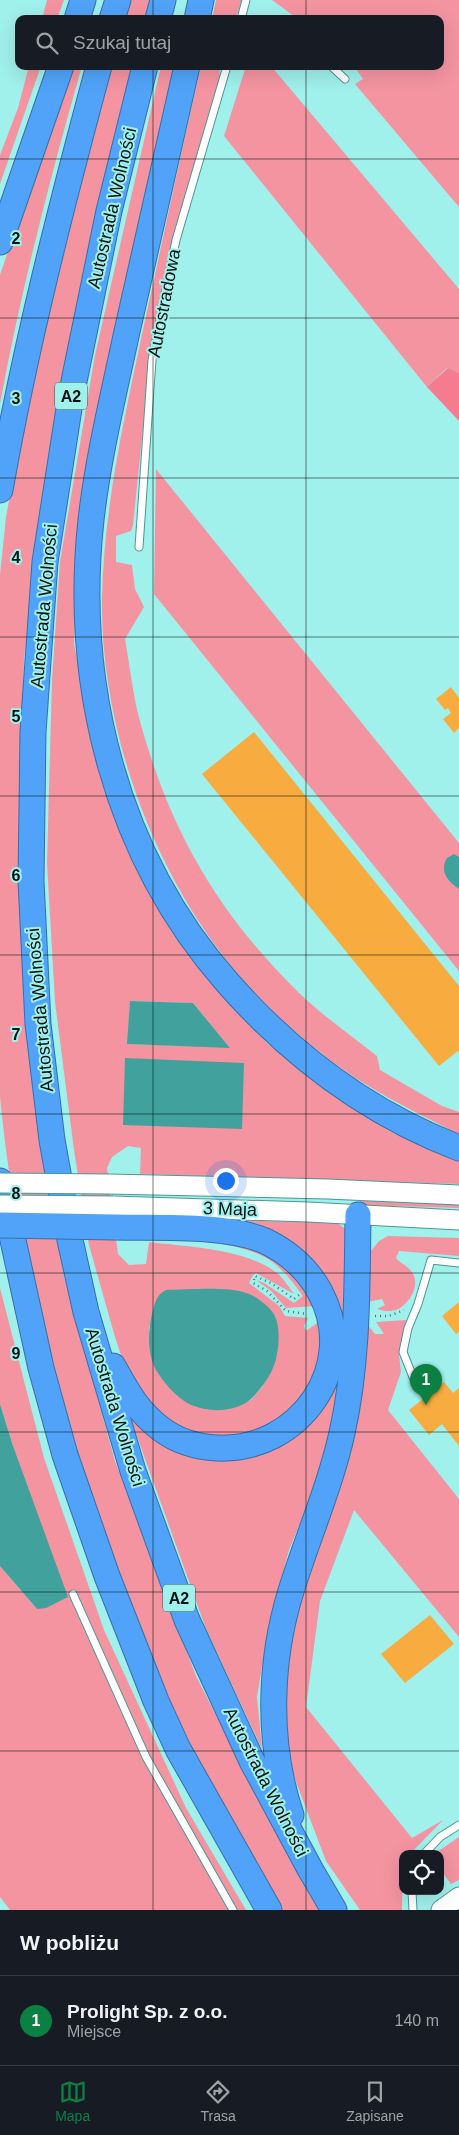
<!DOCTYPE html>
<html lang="pl">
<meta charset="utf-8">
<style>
body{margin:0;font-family:Arial,sans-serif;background:#20242c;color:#f1f3f6}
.controls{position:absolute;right:15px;bottom:15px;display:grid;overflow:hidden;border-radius:10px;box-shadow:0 5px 20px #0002}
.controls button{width:45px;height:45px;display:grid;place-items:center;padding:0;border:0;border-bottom:1px solid #363941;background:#171b24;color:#f1f3f6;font:25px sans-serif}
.you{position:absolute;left:225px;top:1180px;width:18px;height:18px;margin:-12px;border:4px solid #fff;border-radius:50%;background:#1a73e8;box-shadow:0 0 0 8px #1a73e833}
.badge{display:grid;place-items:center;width:32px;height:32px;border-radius:50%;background:#0b8043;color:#fff;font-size:16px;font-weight:700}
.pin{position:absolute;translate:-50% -41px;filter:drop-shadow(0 1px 2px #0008)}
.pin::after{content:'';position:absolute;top:26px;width:18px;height:15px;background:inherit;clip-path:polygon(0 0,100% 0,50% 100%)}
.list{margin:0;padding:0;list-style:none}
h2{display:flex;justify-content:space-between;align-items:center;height:65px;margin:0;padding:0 20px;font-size:21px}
h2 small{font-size:16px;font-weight:400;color:#9ea1a6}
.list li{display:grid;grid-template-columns:32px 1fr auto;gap:15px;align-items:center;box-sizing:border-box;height:90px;padding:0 20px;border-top:1px solid #363941}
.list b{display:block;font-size:19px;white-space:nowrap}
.list p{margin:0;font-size:16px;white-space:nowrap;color:#9ea1a6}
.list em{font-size:16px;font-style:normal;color:#9ea1a6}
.icon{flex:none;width:28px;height:28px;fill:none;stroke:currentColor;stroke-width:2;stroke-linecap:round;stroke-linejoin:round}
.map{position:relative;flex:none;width:459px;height:1910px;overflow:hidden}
.search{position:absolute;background:#171b24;box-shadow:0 5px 20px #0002;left:15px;right:15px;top:15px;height:55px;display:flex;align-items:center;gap:12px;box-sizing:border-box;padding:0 18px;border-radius:10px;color:#9ea1a6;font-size:19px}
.sheet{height:155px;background:#171b24}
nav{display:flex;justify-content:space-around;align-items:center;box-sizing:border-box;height:70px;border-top:1px solid #363941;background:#171b24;font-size:14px;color:#9ea1a6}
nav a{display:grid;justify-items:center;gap:2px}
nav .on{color:#0b8043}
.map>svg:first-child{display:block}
</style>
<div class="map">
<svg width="459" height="1910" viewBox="0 0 459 1910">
<rect width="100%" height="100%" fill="#a0f0eb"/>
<path fill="#f494a1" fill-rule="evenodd" d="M47,0H64L57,19H42Z
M129,0H151L146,19H123Z
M216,0H242L235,19H212Z
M272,0H459V207L355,84L363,79L354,66H440V19H298Z
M29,66H41L0,184V155L18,108Z
M71,66H82C50,178 21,290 0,404V275Z
M109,66H134L94,225L39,518L24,659L19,873L40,1141L64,1276L115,1461L196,1676L263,1808L321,1910H281C255,1864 223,1817 201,1770C170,1707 145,1642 121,1577C63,1422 15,1262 0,1096V575L6,517L50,284Z
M161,66H176L79,537L74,644L97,763L136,862L167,918L224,998L267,1043L303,1071L393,1133L459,1159V1184L140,1174L141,1148L128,1146L112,1157L107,1168L118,1254L129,1265L146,1264L149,1242C188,1247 244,1248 277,1273C283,1278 289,1287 294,1294L256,1273L253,1275L249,1283L279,1306L285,1316L308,1318L304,1326L306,1331L320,1321L322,1338L318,1363L312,1383L294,1411L253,1435L206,1438L164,1420L141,1395L124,1364L115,1337L89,1245L74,1150L55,1002L47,863L52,680L60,562L95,355ZM130,1001L193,1003L229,1047L128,1044ZM275,1315L278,1333L277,1355L262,1387L251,1400L233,1408L151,1354L149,1326Z
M201,66H220L219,83L176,233L150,360L133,525L131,531L116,536V562L132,565L135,589L144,607L125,639C130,667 133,697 141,725C171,832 218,913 298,992C322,1015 350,1035 377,1056L380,1070L442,1106L459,1112V1134C411,1110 363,1087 321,1053C294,1032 268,1008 245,982C156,883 100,731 102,598C104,505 125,415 144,325C163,239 181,152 201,66Z
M246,66H271L459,289V373L447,368L427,387L224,136Z
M156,469L459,843V971L154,594Z
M361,1200L459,1203V1208L361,1205L359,1203Z
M221,1220L337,1223L346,1229L344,1331L340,1382L333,1418L317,1482L289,1550L269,1624L257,1697L262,1749L206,1629L129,1414L191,1454L318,1410L326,1286Z
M388,1236L459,1238V1256L399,1251L396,1258C401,1264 409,1266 413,1274C420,1286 409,1305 396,1310C390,1312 383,1311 377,1309L385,1305L382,1299L368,1302L371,1251L379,1241Z
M169,1239H226L251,1245L298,1275L316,1306L286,1308L271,1291L256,1280L264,1283L294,1303L303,1296C293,1282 282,1268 268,1259C239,1242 201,1242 169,1239Z
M0,1288L44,1458L104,1630L186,1808L246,1910H10L0,1897V1566L37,1609L13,1446L0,1404Z
M406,1320L399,1355L401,1372L388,1410L459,1499V1637L354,1510L320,1601L306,1707L412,1838L443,1820L410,1854H403L402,1910H360L326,1861L287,1758L283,1695L289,1642L367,1324L375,1334H384L376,1322Z
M459,1837V1880L451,1884L440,1869V1854H434Z"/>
<path fill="#f57c8f" d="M448,368L459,373V421L427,387Z"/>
<path fill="#41a19d" d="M454,854L459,857V889C448,881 439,872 447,858Z
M130,1001L193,1003L230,1048L127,1044Z
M125,1058L244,1063L242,1129L123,1125Z
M166,1290C188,1290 226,1286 246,1293C256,1296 270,1306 275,1316C281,1330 279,1354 273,1368C269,1378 261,1388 254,1396C240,1412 212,1413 194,1406C179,1401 164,1383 156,1370C147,1353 148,1332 152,1314C155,1303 156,1295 166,1290Z
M0,1404L13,1446L68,1597L46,1608L37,1609L0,1566Z"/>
<path fill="#f8ab3f" d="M451,687L459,698V728L454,733L443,719L451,713L448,708L445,710L436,699Z
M254,732L459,986V1052L458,1051L439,1066L202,774Z
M459,1302V1332L456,1334L442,1316Z
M444,1382L453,1393L459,1388V1446L442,1424L429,1435L409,1410L423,1399L425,1394L430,1390L432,1392Z
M430,1615L454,1644L405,1683L381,1654Z"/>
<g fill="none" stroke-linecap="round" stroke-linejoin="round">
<g stroke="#499895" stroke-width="9">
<path id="lane" d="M241,19L246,0
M331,66L345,79
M139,547L152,360L176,240L227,66
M415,1382L403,1352L408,1328L418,1304L431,1260L459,1263
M73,1594L146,1757L233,1910
M424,1854L440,1837L459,1825
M412,1891L413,1910"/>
</g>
<g stroke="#499895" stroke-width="21">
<path id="secondary" d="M109,1184L328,1189L459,1195
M113,1206L308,1212L459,1220
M441,1910L459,1897"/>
</g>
<g stroke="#3470a8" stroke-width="27">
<path id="highway" d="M77,19L83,0
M112,19L118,0
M158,19L163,0
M197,19L201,0
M145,66L109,211L71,396L45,562L33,732L31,881L38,1024L52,1140L70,1240L86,1312L133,1471L187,1620L252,1761L310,1869L334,1910
M187,66C167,156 146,246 126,336C113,397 98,458 91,520C73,685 116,856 227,982C291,1055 368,1113 459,1148
M0,242L61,66
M0,490C25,347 61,207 99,66
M0,1181L41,1368L65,1455L107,1576L156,1701L178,1749L269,1910
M113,1366C127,1391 137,1411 161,1429C177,1441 197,1447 217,1448C299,1452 360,1366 320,1292C308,1270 288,1252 265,1241C226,1224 159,1228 115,1227
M291,1815C267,1744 269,1662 291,1591C307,1539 330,1487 342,1433C358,1362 357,1287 358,1215"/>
</g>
<path stroke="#4b7977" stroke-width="2.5" stroke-dasharray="1 4" stroke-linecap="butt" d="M299,1295L294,1299L271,1283L255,1276L253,1283L267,1291L286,1311L307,1314
M375,1316H389L404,1310"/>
<use href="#lane" stroke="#fff" stroke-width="7"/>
<use href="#secondary" stroke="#fff" stroke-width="19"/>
<use href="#highway" stroke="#50a3f9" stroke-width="25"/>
<g stroke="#499895" stroke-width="21" stroke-linecap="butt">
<path id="secondary-bridge" d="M0,1183L109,1184
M0,1205L113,1206"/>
</g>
<g stroke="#3470a8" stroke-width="27" stroke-linecap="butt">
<path id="highway-bridge" d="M0,1225L115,1227"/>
</g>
<use href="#secondary-bridge" stroke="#fff" stroke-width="19"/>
<use href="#highway-bridge" stroke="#50a3f9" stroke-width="25"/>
</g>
<path fill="none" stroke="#001211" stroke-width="1" stroke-opacity="0.55" d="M153,0V19M306,0V19M153,66V1910M306,66V1910M0,159H459M0,318H459M0,478H459M0,637H459M0,796H459M0,955H459M0,1114H459M0,1273H459M0,1432H459M0,1592H459M0,1751H459"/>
<g text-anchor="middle" stroke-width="4" stroke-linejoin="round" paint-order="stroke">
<g fill="#a0f0eb" stroke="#305552" stroke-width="1">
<rect x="55" y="382.5" width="32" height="27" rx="4"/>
<rect x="163" y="1584.5" width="32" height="27" rx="4"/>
</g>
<g font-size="16" font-weight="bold" fill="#001211">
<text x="71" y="402">A2</text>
<text x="179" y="1604">A2</text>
</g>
<g font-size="18" fill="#001211" stroke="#a0f0eb">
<text transform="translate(112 208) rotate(-77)" y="6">Autostrada Wolności</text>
<text transform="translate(164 303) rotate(-79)" y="6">Autostradowa</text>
<text transform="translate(44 606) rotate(-85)" y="6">Autostrada Wolności</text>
<text transform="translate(40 1010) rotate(-95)" y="6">Autostrada Wolności</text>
<text transform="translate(230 1209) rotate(2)" y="6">3 Maja</text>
<text transform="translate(115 1407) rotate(73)" y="6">Autostrada Wolności</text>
<text transform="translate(266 1782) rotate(63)" y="6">Autostrada Wolności</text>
</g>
</g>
<g font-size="16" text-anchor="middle" font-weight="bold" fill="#001211" stroke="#a0f0eb" stroke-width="4" stroke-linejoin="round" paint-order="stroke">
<text x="16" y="244">2</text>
<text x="16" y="404">3</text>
<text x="16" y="563">4</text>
<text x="16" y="722">5</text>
<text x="16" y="881">6</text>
<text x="16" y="1040">7</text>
<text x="16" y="1199">8</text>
<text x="16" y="1359">9</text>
</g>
</svg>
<div class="controls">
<button><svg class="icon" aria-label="locate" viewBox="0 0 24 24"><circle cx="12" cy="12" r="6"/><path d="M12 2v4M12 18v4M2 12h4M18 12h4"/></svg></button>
</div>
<div class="you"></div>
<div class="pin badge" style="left:426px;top:1405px">1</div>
<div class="search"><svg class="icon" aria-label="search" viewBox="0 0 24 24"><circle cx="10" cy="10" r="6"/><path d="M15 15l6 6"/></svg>Szukaj tutaj</div>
</div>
<section class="sheet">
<h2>W pobliżu<small></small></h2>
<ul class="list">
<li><span class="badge">1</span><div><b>Prolight Sp. z o.o.</b><p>Miejsce</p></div><em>140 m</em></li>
</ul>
</section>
<nav>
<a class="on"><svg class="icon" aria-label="map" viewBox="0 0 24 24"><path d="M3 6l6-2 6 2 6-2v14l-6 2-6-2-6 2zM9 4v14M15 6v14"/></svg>Mapa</a>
<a><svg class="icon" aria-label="directions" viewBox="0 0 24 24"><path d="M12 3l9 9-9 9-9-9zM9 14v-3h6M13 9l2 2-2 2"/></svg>Trasa</a>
<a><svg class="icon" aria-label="saved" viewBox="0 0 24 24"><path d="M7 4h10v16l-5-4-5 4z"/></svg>Zapisane</a>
</nav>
